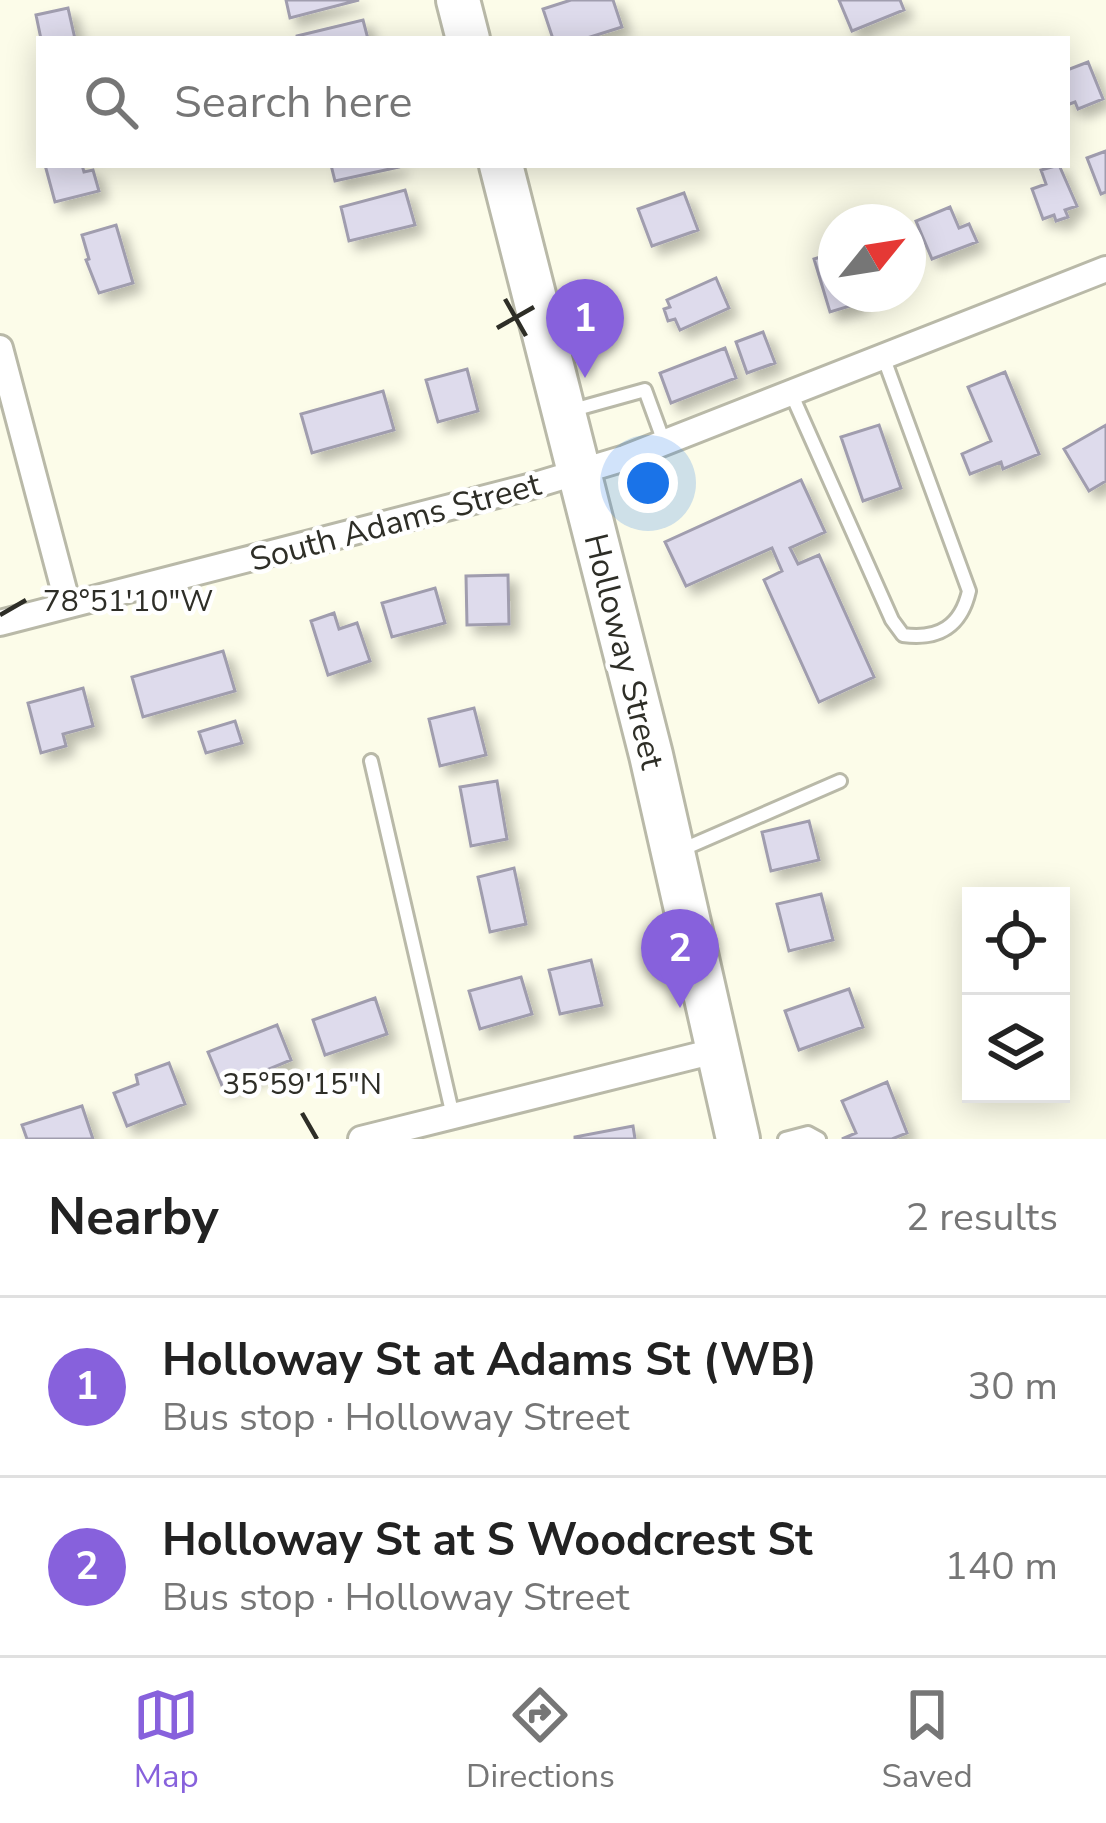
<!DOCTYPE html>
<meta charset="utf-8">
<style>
body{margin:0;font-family:"Nunito Sans",sans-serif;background:#f2f2f2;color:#222}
.controls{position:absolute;right:36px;bottom:36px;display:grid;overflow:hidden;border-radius:0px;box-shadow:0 6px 30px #0003}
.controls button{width:108px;height:108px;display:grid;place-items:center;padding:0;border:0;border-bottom:3px solid #e0e0e0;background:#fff;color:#222;font:60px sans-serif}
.compass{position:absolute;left:818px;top:204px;width:108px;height:108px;border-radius:50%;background:#fff;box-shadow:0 6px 30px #0003;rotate:60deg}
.you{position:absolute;left:648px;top:483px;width:42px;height:42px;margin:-30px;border:9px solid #fff;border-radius:50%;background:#1a73e8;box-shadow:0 0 0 18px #1a73e833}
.badge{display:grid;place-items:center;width:78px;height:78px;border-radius:50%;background:#8761dc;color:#fff;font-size:39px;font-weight:700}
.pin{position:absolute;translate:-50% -99px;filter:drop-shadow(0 3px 6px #0008)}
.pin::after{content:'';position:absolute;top:63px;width:42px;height:36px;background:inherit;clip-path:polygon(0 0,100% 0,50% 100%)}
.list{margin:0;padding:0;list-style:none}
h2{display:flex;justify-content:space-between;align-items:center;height:156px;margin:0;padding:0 48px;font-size:51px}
h2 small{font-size:39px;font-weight:400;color:#767676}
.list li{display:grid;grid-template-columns:78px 1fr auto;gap:36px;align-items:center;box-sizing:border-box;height:180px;padding:0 48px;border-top:3px solid #e0e0e0}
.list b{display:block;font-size:45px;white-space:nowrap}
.list p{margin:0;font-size:39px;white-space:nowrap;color:#767676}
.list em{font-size:39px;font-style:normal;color:#767676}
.icon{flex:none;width:66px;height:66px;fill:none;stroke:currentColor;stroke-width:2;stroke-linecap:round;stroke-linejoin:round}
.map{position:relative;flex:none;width:1106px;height:1139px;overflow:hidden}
.search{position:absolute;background:#fff;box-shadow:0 6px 30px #0003;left:36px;right:36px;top:36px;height:132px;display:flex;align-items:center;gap:30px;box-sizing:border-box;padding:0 42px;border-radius:0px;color:#767676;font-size:45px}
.sheet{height:516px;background:#fff}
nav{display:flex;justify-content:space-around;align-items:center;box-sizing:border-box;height:168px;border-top:3px solid #e0e0e0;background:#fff;font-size:33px;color:#767676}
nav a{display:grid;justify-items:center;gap:6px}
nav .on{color:#8761dc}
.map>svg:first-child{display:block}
</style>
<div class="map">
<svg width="1106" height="1139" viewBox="0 0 1106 1139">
<defs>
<filter id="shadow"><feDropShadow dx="8" dy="8" stdDeviation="6" flood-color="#0004"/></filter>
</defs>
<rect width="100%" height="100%" fill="#fcfce9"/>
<path fill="#dedbec" stroke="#a09dae" stroke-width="3" filter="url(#shadow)" d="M286,0H359L290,18Z
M571,0H613L622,27L584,39H553L543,9Z
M839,0H900L904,10L852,31Z
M68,8L75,39H41L36,15Z
M363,20L368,39H297V36Z
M1088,62L1103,99L1078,109L1075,102L1067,105V70Z
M1106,151V192L1101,194L1087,158Z
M45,165H82L84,172L93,170L99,191L55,202Z
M331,165H399V167L335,181Z
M1059,165L1077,206L1065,210L1068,217L1056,221L1054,215L1043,219L1032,189L1046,184L1041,170Z
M405,190L415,225L349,241L341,207Z
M684,193L698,230L652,246L638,209Z
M950,207L959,228L969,224L977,242L932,259L916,221Z
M116,225L133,283L99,293L86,260L89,259L82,235Z
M836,252V294H857L860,303L830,312L814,259Z
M716,278L729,308L680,330L675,319L668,321L664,309L670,307L667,300Z
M763,332L775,363L747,373L736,342Z
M725,348L736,378L671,403L660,373Z
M467,369L478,411L438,422L426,380Z
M1005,372L1039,454L1003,469L1001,462L970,474L962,454L991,441L968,387Z
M383,391L394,430L312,453L301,414Z
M879,425L901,488L863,501L841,437Z
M1106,425V481L1089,491L1064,449Z
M801,480L825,532L790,548L798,564L819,555L874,677L819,702L764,580L782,571L772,548L686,586L665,542Z
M508,575L509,624L467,625L466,576Z
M435,588L445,623L392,637L382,603Z
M334,613L339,629L357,623L370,661L328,675L311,621Z
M223,651L235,691L143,717L132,677Z
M83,688L93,726L63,734L66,746L41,753L28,703Z
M474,708L486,755L440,766L429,719Z
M235,721L242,743L206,753L199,732Z
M497,781L507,839L471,846L460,787Z
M809,821L819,860L771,871L762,832Z
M514,868L526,924L490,932L478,877Z
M821,894L833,940L789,951L777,904Z
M591,960L602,1005L560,1014L549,970Z
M521,977L532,1014L480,1029L469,991Z
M849,989L863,1027L799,1050L785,1011Z
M375,998L387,1034L325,1055L313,1020Z
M277,1025L291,1060L223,1088L208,1052Z
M169,1063L185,1104L127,1126L114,1093L138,1084L136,1075Z
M887,1082L907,1133L892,1139H842L856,1133L842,1101Z
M82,1106L93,1139H27L22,1125Z
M633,1126L635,1139H575V1137Z"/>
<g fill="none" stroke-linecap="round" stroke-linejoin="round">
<g stroke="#b9b9a8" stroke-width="18">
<path id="lane" d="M791,393L892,620L903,635C939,640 961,626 969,591L883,356
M573,410L645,390L664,442
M371,761L453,1116
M681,850L840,781
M785,1139L808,1133L819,1139"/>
</g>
<g stroke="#b9b9a8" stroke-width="30">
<path id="street" d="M0,348L68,605
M0,623L532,486L625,458L1106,269
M361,1139L719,1050"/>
</g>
<g stroke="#b9b9a8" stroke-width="48">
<path id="highway" d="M458,0L468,39
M501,165L651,755L738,1139"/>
</g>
<use href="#lane" stroke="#fff" stroke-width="12"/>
<use href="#street" stroke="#fff" stroke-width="24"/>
<use href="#highway" stroke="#fff" stroke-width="42"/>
</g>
<path fill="none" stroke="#2e2e27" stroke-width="4.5" d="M505,299L526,336M497,328L534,307M0,615L26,600M302,1113L317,1139"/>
<g text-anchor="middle" stroke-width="9" stroke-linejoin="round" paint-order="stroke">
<g font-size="33" fill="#2e2e27" stroke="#fff">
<text transform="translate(395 521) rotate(-15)" y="12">South Adams Street</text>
<text transform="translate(625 651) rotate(76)" y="12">Holloway Street</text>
</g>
</g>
<g font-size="30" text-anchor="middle" fill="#2e2e27" stroke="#fff" stroke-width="9" stroke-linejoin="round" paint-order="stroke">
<text x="128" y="611">78°51'10"W</text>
<text x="302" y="1094">35°59'15"N</text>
</g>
</svg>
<div class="controls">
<button><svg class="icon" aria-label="locate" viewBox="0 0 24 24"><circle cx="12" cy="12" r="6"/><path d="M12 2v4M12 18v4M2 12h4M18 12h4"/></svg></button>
<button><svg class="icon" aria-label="layers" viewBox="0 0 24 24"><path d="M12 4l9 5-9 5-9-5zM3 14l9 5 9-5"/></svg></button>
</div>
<svg class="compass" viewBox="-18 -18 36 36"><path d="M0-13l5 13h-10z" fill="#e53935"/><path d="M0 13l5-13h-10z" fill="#767676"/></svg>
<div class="you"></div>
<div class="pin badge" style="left:585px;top:378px">1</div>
<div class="pin badge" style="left:680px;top:1008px">2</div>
<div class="search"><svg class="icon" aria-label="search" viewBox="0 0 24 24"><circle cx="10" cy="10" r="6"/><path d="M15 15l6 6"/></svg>Search here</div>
</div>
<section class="sheet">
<h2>Nearby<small>2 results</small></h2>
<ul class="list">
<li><span class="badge">1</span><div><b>Holloway St at Adams St (WB)</b><p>Bus stop · Holloway Street</p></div><em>30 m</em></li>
<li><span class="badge">2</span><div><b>Holloway St at S Woodcrest St</b><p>Bus stop · Holloway Street</p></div><em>140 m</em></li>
</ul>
</section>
<nav>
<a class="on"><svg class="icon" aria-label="map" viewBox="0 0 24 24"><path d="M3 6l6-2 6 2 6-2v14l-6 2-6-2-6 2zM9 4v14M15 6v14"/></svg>Map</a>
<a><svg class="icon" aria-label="directions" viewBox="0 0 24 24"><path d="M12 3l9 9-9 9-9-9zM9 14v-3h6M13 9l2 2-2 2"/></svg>Directions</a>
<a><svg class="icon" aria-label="saved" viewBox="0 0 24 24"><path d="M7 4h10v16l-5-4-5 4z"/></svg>Saved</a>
</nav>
